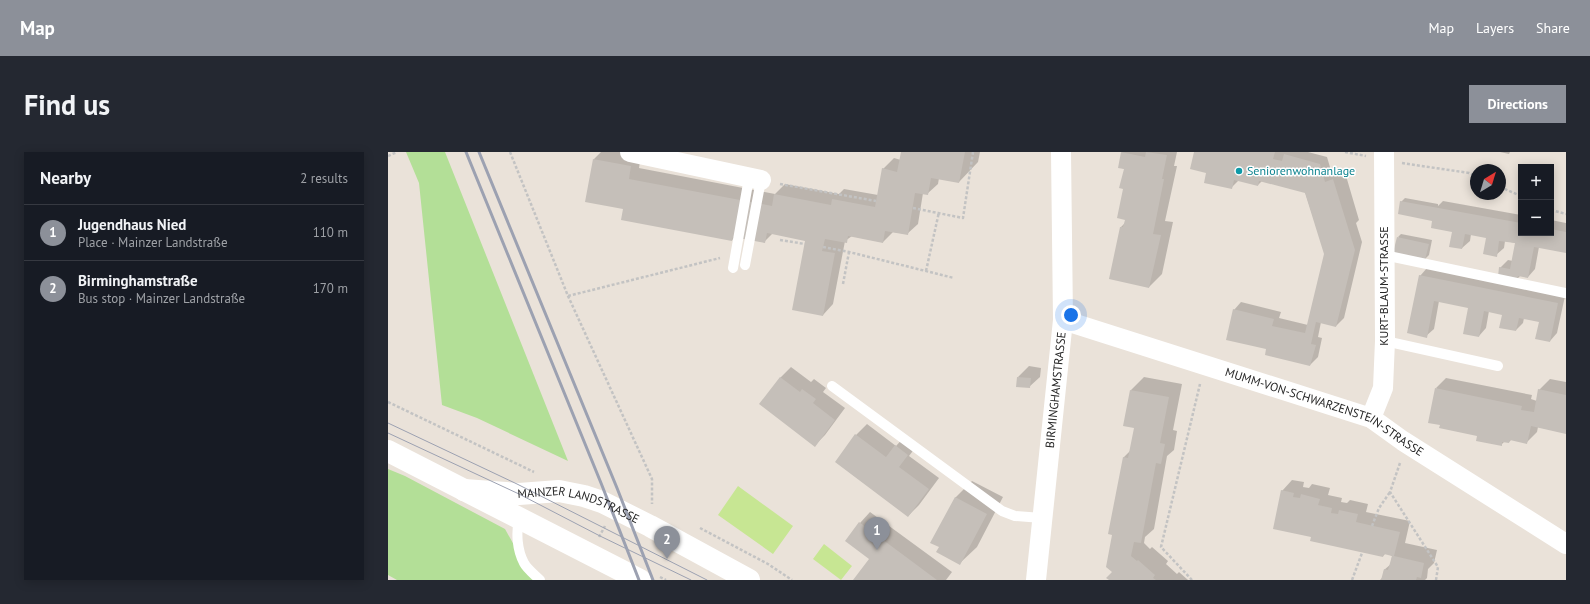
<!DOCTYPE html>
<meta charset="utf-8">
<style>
body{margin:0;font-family:"PT Sans",sans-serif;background:#242831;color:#f1f3f6}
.controls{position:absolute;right:12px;top:12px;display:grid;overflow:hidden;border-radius:0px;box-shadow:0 2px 10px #0003}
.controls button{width:36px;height:36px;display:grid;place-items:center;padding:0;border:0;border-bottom:1px solid #363941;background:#171b24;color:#f1f3f6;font:20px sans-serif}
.compass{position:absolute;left:1082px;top:12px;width:36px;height:36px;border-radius:50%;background:#171b24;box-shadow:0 2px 10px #0003;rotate:38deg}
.you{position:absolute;left:683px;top:163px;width:14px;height:14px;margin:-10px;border:3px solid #fff;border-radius:50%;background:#1a73e8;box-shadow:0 0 0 6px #1a73e833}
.badge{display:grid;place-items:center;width:26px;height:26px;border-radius:50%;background:#8c9099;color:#fff;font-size:13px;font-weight:700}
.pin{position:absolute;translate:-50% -33px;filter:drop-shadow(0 1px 2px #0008)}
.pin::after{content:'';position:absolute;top:21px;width:14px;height:12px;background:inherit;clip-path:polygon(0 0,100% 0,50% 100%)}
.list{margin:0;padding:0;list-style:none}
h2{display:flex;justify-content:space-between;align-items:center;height:52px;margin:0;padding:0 16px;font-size:17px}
h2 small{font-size:13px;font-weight:400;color:#9ea1a6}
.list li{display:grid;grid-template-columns:26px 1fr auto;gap:12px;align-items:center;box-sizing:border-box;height:56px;padding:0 16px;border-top:1px solid #363941}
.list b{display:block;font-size:15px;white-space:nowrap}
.list p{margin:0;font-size:13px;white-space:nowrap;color:#9ea1a6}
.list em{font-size:13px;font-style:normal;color:#9ea1a6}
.map{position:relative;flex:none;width:1178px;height:428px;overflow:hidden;border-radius:0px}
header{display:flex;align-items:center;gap:24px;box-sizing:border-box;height:56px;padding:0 20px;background:#8c9099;color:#fff}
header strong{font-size:19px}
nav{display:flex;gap:22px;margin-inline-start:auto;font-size:14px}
.intro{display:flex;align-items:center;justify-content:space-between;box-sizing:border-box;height:96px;padding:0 24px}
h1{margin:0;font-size:28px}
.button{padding:10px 18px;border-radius:0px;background:#8c9099;color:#fff;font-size:14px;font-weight:700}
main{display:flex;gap:24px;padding:0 24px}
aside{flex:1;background:#171b24;border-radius:0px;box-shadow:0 2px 10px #0003}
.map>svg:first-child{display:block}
</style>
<header>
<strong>Map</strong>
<nav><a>Map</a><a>Layers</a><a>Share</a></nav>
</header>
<div class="intro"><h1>Find us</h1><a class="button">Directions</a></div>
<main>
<aside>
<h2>Nearby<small>2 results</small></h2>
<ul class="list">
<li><span class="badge">1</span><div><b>Jugendhaus Nied</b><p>Place · Mainzer Landstraße</p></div><em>110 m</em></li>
<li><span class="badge">2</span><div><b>Birminghamstraße</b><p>Bus stop · Mainzer Landstraße</p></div><em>170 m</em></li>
</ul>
</aside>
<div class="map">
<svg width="1178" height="428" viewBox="0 0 1178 428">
<rect width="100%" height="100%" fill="#eae2d9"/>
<path fill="#b3df97" d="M18,0H57L180,309L89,266L54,253L31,31Z
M0,317L17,324L117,377L136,411L152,428H9L0,423Z"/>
<path fill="#c7e693" d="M350,334L405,374L385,402L330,363Z
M436,392L464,414L453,428L425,407Z"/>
<path fill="#0003" d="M213,0H235L253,3L251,16L387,42L397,32L451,42L456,37L490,43L495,17L506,6L513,8L514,0H592L590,10L571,30L551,26L550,32L539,42L535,41L530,72L519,82L505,80L495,90L464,84L457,89L445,152L435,163L418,88L385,81L376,90L347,85L344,88L236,56L198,49L206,7Z
M734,0H789L786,14H789L777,69L785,70L774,122L761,135L733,75L737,71V17L731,15Z
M807,0H920L939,5L944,22L956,17L971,68L968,71L974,90L956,166L948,174L933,170L930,185L934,186L930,205L922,213L880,197L846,158L853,150L893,160L891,166L920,173L937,101L917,40L874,29L870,33L851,28L843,36L819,20Z
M1112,0H1122L1121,2Z
M1017,46L1050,52V54L1055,49L1133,63V81H1163V68L1178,71V100L1151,95L1147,117L1140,125L1133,123L1129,127L1112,116L1120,108L1125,109L1128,91L1117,89L1116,96L1108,103L1099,85L1083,82L1082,89L1074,96L1065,79L1046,66L1013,50Z
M1013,82L1044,88L1041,103L1037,107L1010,85Z
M1039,116L1177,144L1169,181L1162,189L1152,169L1136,166L1135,171L1128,178L1115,162L1101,159L1098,176L1091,184L1081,155L1051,149L1046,177L1038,184L1032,124Z
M641,214L653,216L652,225L641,235L630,225Z
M403,215L423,230L426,227L438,236L435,240L457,256L437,283L427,293L392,226Z
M756,225L794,232L785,278L789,279L786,298L779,304L766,377L757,385L756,391L762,397L764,395L780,409L778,412L789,422L791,420L800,428H723L725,420L726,382L721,381L736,305L743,298L747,275L743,238Z
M1058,226L1144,243L1143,247L1149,249L1151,238L1162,227L1178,230V281L1150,275L1149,280L1139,290L1124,287L1121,290L1117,289L1113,293L1090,283L1048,236Z
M479,272L508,294L518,283L530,292L521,304L551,326L531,353L520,364L448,310L468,283Z
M904,328L916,330L915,335L921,336L924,332L942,336L940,343L954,346L953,350L959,351L962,348L980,352L978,360L1022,369L1017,391L1049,398L1046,411L1040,417L1039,426L1037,428H992L995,425L996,418L1003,412L1004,404L998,401L995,404L924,384L894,339Z
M584,329L615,345L589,395L572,411L567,346Z
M482,360L564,420L558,428H466L483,406L472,371Z"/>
<path fill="#c5bfb9" d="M513,0H577L571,31L543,26L540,43L527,41L520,83L497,79L495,91L460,84L459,91L437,87L434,99L447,101L435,164L404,158L417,89L379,81L377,91L345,85L344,89L233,68L235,57L197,50L205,7L243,14L241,27L384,54L386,42L443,53L444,47L487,55L494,16L509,20Z
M733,0L757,5L758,0L779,3L774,27H776L765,82L773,83L761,136L721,127L732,75H735L737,68L729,66L735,37L731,36L736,17L730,16Z
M806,0H887L885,7L894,9L896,2L932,12L937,30L945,27L967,98L948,175L928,170L923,192L928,193L922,214L877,203L878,197L838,188L845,157L886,167L884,174L917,181L936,102L917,41L871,29L870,34L846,28L844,37L816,31L818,21L802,17Z
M1012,49L1133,71V81H1163V77L1178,80V101L1146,95L1140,126L1130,124L1129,128L1110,125L1111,115L1122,117L1127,91L1111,89L1109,105L1095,102L1098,86L1077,82L1074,97L1061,95L1064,80L1043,76L1044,69L1010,62Z
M1009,85L1041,92L1037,108L1005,101Z
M1031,123L1170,151L1162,190L1147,187L1151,170L1131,166L1128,179L1111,176L1114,163L1096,159L1091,185L1075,182L1080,156L1046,149L1039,186L1019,181Z
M392,225L412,240L414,237L428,247L425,251L447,268L427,295L371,252Z
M629,225L643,226L642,236L628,235Z
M1047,236L1134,254L1133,258L1146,260L1150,237L1178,243V282L1143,274L1139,292L1122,288L1121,291L1114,290V294L1088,289L1089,284L1051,276L1052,273L1040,271Z
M742,238L781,245L772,291L777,292L773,312L768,311L753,391L746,390L743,404L749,409L750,408L767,423L765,426L768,428H721L718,426L724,420L718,415L724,383L720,382L735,305L740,306L746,276L735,274Z
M467,282L498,305L507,293L520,303L511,315L541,337L520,365L447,310Z
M893,338L906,341L905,345L912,346L913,342L932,347L930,353L944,356L943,361L950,362L951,358L970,362L968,370L1012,380L1006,404L1036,411L1033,426L1029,425L1028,428H993L996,417L1000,418L1004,404L996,402L995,405L922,389L923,385L885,377Z
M567,345L599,362L572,413L548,400L551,395L542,391Z
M471,370L549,428H465L481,407L457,389Z"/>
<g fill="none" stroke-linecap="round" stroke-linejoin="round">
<path stroke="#c3c3c3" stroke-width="2.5" stroke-dasharray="3 2" stroke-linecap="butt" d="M122,0L180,144L264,327V352
M957,0L978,4
M0,4L9,0
M1014,11L1081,21L1088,24
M392,32L488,49
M1112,35L1133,44
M525,56L575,66L585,0
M1163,58L1178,62
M392,88L417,92
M435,95L461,100L566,126
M538,119L551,60
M455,132L461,100
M180,144L332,106
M0,250L146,320
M1012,311L1002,340L1050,415L1048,428
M984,374L991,356L1002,340
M312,376L380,412L404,428
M211,385L217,374
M272,425L278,428
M804,428L773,395L812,232
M964,428L974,401"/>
<path stroke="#fff" stroke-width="10" d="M996,103L1177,141
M357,113L373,28
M345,116L361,26
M997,189L1110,214
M444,234L614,359L627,364L654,366
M131,367C128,381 129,398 136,411C139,417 147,423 152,428"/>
<g stroke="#fff" stroke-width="20">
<path d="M242,0L373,28"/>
<path id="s1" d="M675,168L983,266L1015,289L1178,392"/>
<path d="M983,266L995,236L997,189L996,0"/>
<path id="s2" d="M648,428L675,168L673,0"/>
</g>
<g stroke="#fff" stroke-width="22">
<path d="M0,299L252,428"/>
<path id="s3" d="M76,338L131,342L171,339L196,344L214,350L262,374L361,428"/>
</g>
<path stroke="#9ca1b1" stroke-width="1" d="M0,271L129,332L319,428
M0,281L131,342L212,384L303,428"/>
<path stroke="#9ca1b1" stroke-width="3" d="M78,0L213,331L251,428
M91,0L229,336L265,428"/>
</g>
<circle fill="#0f9aa8" stroke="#fff" stroke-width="1.5" cx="851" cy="19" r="4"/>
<g text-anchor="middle" stroke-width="3" stroke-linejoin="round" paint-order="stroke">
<g font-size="12" fill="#0d838f" stroke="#fff" text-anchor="start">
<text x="859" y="23">Seniorenwohnanlage</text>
</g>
<g font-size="12" fill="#272727" stroke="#fff">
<text transform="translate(996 134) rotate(-90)" y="4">KURT-BLAUM-STRASSE</text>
<text dy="4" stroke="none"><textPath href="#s2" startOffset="191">BIRMINGHAMSTRASSE</textPath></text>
<text dy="4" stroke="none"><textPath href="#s1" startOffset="278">MUMM-VON-SCHWARZENSTEIN-STRASSE</textPath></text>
<text dy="4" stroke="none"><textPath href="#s3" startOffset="117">MAINZER LANDSTRASSE</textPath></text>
</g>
</g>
</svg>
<div class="controls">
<button>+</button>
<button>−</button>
</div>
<svg class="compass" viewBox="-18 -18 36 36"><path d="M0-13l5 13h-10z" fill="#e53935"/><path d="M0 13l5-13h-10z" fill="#9ea1a6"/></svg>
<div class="you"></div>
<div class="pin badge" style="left:489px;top:398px">1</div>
<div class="pin badge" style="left:279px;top:407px">2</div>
</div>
</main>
